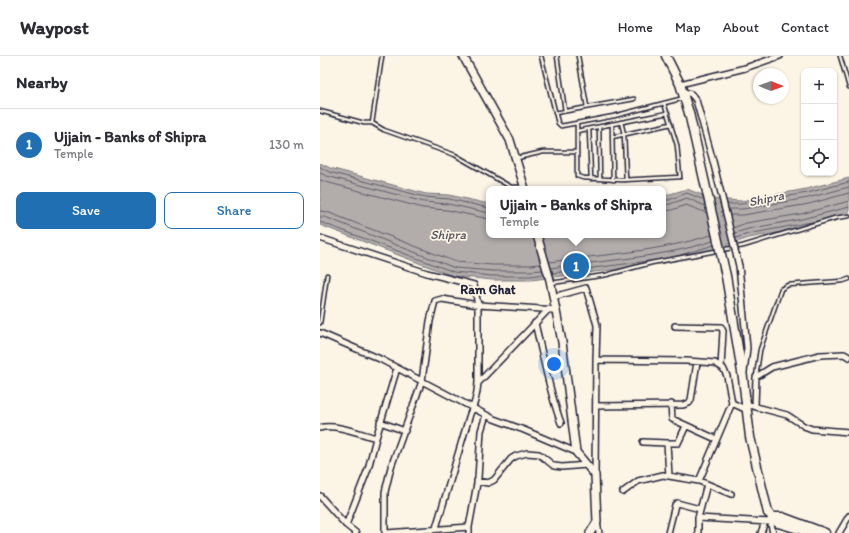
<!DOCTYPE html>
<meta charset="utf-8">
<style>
body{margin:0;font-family:Itim,sans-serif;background:#f2f2f3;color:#2b2b33}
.controls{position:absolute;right:12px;top:12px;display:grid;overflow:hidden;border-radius:8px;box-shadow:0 1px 3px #0004}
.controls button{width:36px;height:36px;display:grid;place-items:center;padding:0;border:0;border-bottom:1px solid #e1e1e2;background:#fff;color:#2b2b33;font:20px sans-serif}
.compass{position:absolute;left:433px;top:12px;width:36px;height:36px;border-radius:50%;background:#fff;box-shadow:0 1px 3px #0004;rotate:91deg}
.you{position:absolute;left:234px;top:308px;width:14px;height:14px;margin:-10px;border:3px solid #fff;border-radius:50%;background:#1a73e8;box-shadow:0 0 0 6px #1a73e833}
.badge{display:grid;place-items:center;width:26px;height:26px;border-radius:50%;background:#1f6fb2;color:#fff;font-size:13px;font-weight:700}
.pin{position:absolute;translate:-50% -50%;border:2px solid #fff;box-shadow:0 1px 4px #0006}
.popup{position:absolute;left:166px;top:130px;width:180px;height:52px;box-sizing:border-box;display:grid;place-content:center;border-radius:8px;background:#fff;filter:drop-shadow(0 1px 3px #0005);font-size:13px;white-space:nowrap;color:#7c7c81}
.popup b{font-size:15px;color:#2b2b33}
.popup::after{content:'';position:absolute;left:50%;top:100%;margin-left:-8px;border:8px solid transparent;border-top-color:#fff}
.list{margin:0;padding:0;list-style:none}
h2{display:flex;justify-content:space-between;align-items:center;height:52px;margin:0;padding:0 16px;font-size:17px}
h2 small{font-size:13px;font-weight:400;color:#7c7c81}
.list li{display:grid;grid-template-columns:26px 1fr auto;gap:12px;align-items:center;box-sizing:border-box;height:72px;padding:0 16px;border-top:1px solid #e1e1e2}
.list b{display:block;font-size:15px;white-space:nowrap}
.list p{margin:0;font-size:13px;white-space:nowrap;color:#7c7c81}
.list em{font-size:13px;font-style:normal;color:#7c7c81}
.actions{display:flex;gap:8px;padding:12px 16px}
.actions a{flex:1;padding:9px 0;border:1px solid #1f6fb2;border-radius:8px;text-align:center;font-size:14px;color:#1f6fb2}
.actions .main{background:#1f6fb2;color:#fff}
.icon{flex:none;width:22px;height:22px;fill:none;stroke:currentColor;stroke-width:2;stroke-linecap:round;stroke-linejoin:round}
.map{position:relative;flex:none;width:529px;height:477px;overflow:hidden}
header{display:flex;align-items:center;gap:24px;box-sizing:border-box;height:56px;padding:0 20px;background:#fff;border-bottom:1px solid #e1e1e2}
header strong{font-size:19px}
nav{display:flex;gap:22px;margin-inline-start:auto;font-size:14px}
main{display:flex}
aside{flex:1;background:#fff}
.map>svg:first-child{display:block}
</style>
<header>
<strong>Waypost</strong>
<nav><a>Home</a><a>Map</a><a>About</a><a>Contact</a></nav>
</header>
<main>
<aside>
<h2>Nearby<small></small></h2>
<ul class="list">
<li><span class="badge">1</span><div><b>Ujjain - Banks of Shipra</b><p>Temple</p></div><em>130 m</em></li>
</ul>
<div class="actions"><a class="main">Save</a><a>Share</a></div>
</aside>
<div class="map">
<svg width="529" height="477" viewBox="0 0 529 477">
<rect width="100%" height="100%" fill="#fcf5e5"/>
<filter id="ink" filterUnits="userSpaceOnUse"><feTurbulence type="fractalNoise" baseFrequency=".025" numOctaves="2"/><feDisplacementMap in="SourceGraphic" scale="8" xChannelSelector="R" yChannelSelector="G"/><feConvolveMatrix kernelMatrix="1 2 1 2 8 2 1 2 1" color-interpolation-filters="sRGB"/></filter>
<g filter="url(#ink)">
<path fill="#b2adab" stroke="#78757e" d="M0,107L10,112L106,138L129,139L169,148V179H343V140L367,133L392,143L421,145L486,133L529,122V160L515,165L484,172L429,182L375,200L345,207L211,224H172L133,220L0,169Z"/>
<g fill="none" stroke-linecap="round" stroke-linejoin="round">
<path stroke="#5c5a68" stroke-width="1" d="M0,111L9,116L105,141L129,143L169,152
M0,117L7,120L104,146L128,148L169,157
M0,124L6,126L103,152L127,154L169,163
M343,144H349L367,137L384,144
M407,148H422L487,137L529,126
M343,149L350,148L367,142L385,150
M409,153H423L488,142L529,131
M0,155L7,156L136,206L173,209H210L221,208
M343,155L352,154L366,149L387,157
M410,159H423L489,148L529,137
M0,161H5L135,212L173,215H210L222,214
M0,166L134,216L172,220H211L224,218
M413,172L426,167L481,158L529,145
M415,177L428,173L482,163L529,151
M416,182L428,178L497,165
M354,201L394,189
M230,206C284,198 339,196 391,179
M231,212C285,204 340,202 393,185
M233,217L337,204"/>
<g stroke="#22223b" stroke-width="5.5">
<path id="lane" d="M221,0L238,67L241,70L294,60L364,42
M237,0L245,55
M258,0L267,51
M520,0L529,31
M0,55L44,67H52L64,74L135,99L191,131H204
M235,57L314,43
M301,66L304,78L306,124
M52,67L62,0
M257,68V120L263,122L302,124L360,121L357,89L344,47
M292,68L293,124
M279,71L280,123
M269,73L271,123
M257,75L348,57
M292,81L351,68
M197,102L223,96H257
M231,227L286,219L331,207L423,190L515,162L529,160
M0,267L7,219
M436,321L440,294L461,233L468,229L523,225L529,223"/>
</g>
<g stroke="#22223b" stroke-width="8">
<path id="street" d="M360,28L425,12L460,0
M362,35L371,38L376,44L393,105
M0,182L107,217L154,229L158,249V327C157,338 155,349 150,358L116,472
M419,210L427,292L424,316
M233,241L266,232L277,269L276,304
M215,267C223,300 229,335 241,367
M355,270L401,271L403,275L401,311
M0,277L60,303L174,363L204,374L256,396
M158,327L228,254
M351,348L352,363L396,383
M425,348L467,359L484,370L492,373L529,376
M276,350L363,349L369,347L371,344L377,306
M435,350L436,321L452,311L500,299L524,298L529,301
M60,366L85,375
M0,372C14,367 41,378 56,382
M323,386L347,387H358L366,370
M347,387L349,420
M275,419L276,304L367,305L395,307L403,312L407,320L412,347
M157,425L168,427L174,424L191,403L196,400L207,397L219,398L234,410L242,411L267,409
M387,428L411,438
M303,436L318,425L343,419L379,425
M0,440L26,469L36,477
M378,462L387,428L379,425L412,347L425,353
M450,464L453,477
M277,466L279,477
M26,469L48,413L56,382L77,312
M149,471L158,422L161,375L166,359
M65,477V436L71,411L102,325L110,265L115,245L122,243L158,249L237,254
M66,477L149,471V477
M348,477L355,449L357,447L380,453
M378,477V462L451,466
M441,477L445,466
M519,477L529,460"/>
</g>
<g stroke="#22223b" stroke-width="10">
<path id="secondary" d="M143,0L190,84L205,133
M217,179L230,224L242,286L256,396L275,419L277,466L270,477"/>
</g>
<g stroke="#22223b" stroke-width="11">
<path id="primary" d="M346,0L360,28L369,57
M406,220L423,322L430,381L448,457L453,461L454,464L458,467L492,477
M453,461H462L505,477"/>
</g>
<use href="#lane" stroke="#fcf5e5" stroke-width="2.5"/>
<use href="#street" stroke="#fcf5e5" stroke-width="5"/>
<use href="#secondary" stroke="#fcf5e5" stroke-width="7"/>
<use href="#primary" stroke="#fcf5e5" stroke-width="8"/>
<g stroke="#22223b" stroke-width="8" stroke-linecap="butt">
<path id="street-bridge" d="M393,105L419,210"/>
</g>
<g stroke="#22223b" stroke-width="11" stroke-linecap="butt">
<path id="primary-bridge" d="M369,57L406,220"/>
</g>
<use href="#street-bridge" stroke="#fcf5e5" stroke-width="5"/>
<use href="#primary-bridge" stroke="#fcf5e5" stroke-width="8"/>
</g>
</g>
<g text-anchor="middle" stroke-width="3.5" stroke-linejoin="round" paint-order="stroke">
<g font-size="13" font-style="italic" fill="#545362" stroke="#fcf5e5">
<text transform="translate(446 142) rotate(-12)" y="5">Shipra</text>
<text x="128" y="183">Shipra</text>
</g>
<g font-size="13" font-weight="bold" fill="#22223b" stroke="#fcf5e5">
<text x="168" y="238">Ram Ghat</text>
</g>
</g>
</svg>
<div class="controls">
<button>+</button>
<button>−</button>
<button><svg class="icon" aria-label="locate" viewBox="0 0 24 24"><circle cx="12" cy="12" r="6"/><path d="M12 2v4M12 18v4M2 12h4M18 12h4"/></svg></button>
</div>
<svg class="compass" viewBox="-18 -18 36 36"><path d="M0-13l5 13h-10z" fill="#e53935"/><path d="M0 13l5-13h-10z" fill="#7c7c81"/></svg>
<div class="you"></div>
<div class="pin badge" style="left:256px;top:210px">1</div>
<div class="popup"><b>Ujjain - Banks of Shipra</b>Temple</div>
</div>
</main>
